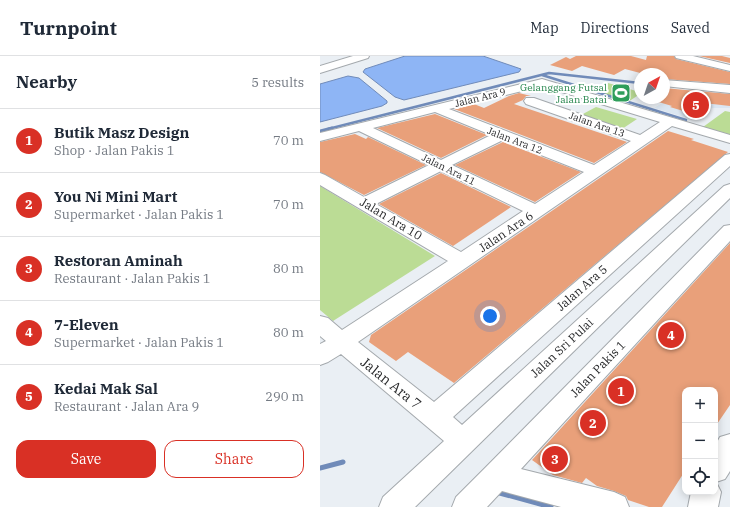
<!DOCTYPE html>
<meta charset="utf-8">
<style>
body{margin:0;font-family:"IBM Plex Serif",serif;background:#f6f6f7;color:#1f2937}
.controls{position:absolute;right:12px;bottom:12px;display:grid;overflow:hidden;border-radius:8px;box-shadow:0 2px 10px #0003}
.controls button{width:36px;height:36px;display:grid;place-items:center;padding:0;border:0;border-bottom:1px solid #e0e1e3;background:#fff;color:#1f2937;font:20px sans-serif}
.compass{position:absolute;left:314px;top:12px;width:36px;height:36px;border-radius:50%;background:#fff;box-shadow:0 2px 10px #0003;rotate:40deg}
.you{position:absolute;left:170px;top:260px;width:14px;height:14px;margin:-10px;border:3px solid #fff;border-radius:50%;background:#1a73e8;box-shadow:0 0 0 6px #1a73e833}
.badge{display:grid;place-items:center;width:26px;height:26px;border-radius:50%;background:#d93025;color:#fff;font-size:13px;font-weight:700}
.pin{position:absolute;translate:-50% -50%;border:2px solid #fff;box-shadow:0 1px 4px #0006}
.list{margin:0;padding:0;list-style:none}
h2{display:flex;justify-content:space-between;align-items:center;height:52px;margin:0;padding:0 16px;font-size:17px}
h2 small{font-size:13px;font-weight:400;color:#747a83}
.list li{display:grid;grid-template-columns:26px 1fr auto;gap:12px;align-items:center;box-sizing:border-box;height:64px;padding:0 16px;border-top:1px solid #e0e1e3}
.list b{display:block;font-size:15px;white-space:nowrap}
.list p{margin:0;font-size:13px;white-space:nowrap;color:#747a83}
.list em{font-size:13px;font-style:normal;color:#747a83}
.actions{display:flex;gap:8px;padding:12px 16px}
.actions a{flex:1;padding:9px 0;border:1px solid #d93025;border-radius:12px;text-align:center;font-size:14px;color:#d93025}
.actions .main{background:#d93025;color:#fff}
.icon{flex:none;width:22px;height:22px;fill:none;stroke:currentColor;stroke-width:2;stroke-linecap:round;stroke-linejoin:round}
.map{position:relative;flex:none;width:410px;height:451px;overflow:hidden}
header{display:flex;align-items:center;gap:24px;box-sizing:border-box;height:56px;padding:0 20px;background:#fff;border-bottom:1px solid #e0e1e3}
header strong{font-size:19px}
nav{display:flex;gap:22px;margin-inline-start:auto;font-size:14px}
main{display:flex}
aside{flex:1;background:#fff}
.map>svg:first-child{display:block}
</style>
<header>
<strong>Turnpoint</strong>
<nav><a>Map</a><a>Directions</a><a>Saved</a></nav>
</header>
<main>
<aside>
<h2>Nearby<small>5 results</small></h2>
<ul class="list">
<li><span class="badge">1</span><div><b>Butik Masz Design</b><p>Shop · Jalan Pakis 1</p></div><em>70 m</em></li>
<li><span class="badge">2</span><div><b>You Ni Mini Mart</b><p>Supermarket · Jalan Pakis 1</p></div><em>70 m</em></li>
<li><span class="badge">3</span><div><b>Restoran Aminah</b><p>Restaurant · Jalan Pakis 1</p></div><em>80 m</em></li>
<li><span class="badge">4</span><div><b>7-Eleven</b><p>Supermarket · Jalan Pakis 1</p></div><em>80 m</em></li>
<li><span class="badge">5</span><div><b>Kedai Mak Sal</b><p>Restaurant · Jalan Ara 9</p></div><em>290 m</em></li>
</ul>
<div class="actions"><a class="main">Save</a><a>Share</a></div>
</aside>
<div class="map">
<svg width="410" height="451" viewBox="0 0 410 451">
<rect width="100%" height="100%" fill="#eaeff4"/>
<path fill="#dbe6f1" d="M380,35L410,38V52H392L373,64L334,52L351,42L360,38Z"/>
<path fill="#bbdc95" d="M288,27L320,36V38L308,46L273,35Z
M276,51L317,63L302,73L261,59Z
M405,55L410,56V79L383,71Z
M0,130L115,200L13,265L0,254Z"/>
<path fill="#8eb5f5" stroke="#708bb9" d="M85,0H163L201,13L199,16L84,44L75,41L43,16L45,13Z
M28,20L39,22L67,45V47L62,50L0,66V28Z"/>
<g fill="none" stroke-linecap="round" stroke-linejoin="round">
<path stroke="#708bb9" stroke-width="2.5" d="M222,19L366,64
M8,73L229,17L320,27"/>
<path stroke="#708bb9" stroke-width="3" d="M0,75L12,72"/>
<path stroke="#708bb9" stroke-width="5" d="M0,412L23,406
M176,436L231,451"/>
</g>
<path fill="#e9a07a" d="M256,0H311L326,4L327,0H354L356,3L410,16V28L344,23V18H324L305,13L294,19L262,10L252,15L230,9L246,1L250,3Z
M379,0H402L410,2V7Z
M344,32L410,38V50L384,47L370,57L350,51L352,50L325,42H344Z
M199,37L211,40H206L203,44L194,48L307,86L274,107L134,53L154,48L164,52L189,40Z
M115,58L167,79L121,102L57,72Z
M348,75L374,83L371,84L408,96L134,327L88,296L76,305L49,286L51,279Z
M35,78L46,83L48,81L106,109L44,139L0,116V86Z
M183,86L261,116L215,146L135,109Z
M121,117L191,151L133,190L59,148Z
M410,187V349L395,371V334H365V415L342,451H329L308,444L306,440L294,435L277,430L266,422L262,427L233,419L212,404Z"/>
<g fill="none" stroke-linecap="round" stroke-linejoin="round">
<g stroke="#a4a9ad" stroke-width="2">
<path id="minor" d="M33,0H49L48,2L0,17V10Z
M355,0H373L410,9V15L356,2Z
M222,23L410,79V87L352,70L38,286L114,346L405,99L410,98V110L133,361L142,369L404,130L410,128V142L95,451H59L63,441L124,385L21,298L8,306L0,309V288L6,285L0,280V260L8,262L22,274L128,205L0,129V117L5,119L44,141L109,109L39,75L0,85V77ZM222,30L340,66L320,79L214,42H206L204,45L206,48L311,85L274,109L129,53ZM115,56L171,79L121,104L53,72ZM183,84L264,116L215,148L132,109ZM121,115L203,155L141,196L56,148Z
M344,24L410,29V37L344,30Z
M410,169V185L201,413L294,436L305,441L309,451H241L182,435L167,451H132L136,441L166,411L404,170Z
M410,378V415L405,423L396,426L401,436L398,451H368L371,436H395V390L400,381Z"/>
</g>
<use href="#minor" fill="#fff" fill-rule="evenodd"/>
</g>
<defs>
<g id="stadium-square" transform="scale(1)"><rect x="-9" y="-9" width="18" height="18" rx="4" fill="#2e9e5b" stroke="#fff"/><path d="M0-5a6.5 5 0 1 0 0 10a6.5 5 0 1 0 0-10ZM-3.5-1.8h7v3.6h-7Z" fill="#fff"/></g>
</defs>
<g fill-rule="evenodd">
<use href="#stadium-square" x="301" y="37"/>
</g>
<g text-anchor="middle" stroke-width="4" stroke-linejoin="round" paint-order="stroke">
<g font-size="10" fill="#27864d" stroke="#fff" text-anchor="end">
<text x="287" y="35">Gelanggang Futsal<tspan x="287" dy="12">Jalan Batai</tspan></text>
</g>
<g font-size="10" fill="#292a2c" stroke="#fff">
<text transform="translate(160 41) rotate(-14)" y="4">Jalan Ara 9</text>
<text transform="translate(277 68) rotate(19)" y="4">Jalan Ara 13</text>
<text transform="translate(195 84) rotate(21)" y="4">Jalan Ara 12</text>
<text transform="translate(129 113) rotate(26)" y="4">Jalan Ara 11</text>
</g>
<g font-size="12" fill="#292a2c" stroke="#fff">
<text transform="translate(71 163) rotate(31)" y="4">Jalan Ara 10</text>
<text transform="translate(186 176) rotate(-34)" y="4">Jalan Ara 6</text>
<text transform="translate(262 232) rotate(-41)" y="4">Jalan Ara 5</text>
<text transform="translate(242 292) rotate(-43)" y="4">Jalan Sri Pulai</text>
<text transform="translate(278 313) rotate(-46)" y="4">Jalan Pakis 1</text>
</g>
<g font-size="14" fill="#292a2c" stroke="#fff">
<text transform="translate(71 327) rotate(39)" y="5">Jalan Ara 7</text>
</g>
</g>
</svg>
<div class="controls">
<button>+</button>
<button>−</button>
<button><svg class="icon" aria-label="locate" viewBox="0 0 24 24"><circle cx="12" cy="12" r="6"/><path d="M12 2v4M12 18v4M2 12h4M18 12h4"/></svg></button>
</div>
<svg class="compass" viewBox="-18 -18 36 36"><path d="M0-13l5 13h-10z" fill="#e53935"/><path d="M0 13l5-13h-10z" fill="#747a83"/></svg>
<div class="you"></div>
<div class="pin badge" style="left:301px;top:335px">1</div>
<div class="pin badge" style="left:273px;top:367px">2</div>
<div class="pin badge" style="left:235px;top:403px">3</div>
<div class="pin badge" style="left:351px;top:279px">4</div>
<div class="pin badge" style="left:376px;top:49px">5</div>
</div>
</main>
